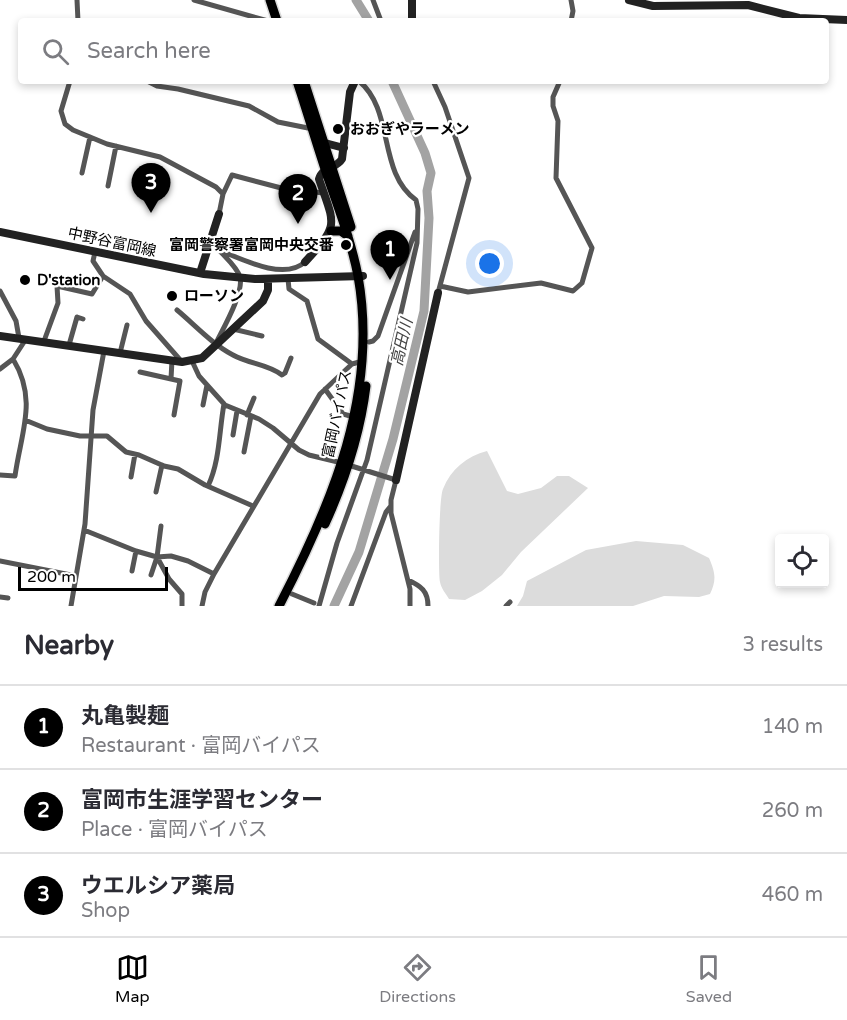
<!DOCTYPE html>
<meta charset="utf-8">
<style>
body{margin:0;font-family:"Varela Round","Noto Sans JP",sans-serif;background:#f7f7f7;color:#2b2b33}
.controls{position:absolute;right:18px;bottom:18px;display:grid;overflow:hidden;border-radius:6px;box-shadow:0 3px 9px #0003}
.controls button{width:54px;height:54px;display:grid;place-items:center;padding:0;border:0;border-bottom:2px solid #e1e1e2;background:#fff;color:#2b2b33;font:30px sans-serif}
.scale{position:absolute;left:18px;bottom:15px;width:150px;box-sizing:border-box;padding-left:6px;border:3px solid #000;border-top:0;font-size:16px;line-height:21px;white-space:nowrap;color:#000;-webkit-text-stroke:4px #fff;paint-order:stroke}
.you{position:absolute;left:490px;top:264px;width:21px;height:21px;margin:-15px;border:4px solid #fff;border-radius:50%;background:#1a73e8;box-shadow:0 0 0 9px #1a73e833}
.badge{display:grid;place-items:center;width:39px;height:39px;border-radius:50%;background:#000;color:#fff;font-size:20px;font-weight:700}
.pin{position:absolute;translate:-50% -50px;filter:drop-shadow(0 2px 3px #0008)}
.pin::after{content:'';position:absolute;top:32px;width:21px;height:18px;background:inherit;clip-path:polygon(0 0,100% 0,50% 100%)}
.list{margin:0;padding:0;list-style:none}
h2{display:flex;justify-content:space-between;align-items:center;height:78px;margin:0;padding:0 24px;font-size:26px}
h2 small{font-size:20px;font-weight:400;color:#7c7c81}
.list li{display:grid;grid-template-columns:39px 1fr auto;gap:18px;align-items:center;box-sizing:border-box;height:84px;padding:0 24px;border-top:2px solid #e1e1e2}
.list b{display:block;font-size:22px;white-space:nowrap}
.list p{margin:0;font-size:20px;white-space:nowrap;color:#7c7c81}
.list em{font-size:20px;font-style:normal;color:#7c7c81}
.icon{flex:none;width:33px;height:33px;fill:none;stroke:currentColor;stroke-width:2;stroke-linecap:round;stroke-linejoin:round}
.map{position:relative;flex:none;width:847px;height:606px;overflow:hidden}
.search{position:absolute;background:#fff;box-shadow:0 3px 9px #0003;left:18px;right:18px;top:18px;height:66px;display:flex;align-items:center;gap:15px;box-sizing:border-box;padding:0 21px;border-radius:6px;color:#7c7c81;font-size:22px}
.sheet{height:330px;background:#fff}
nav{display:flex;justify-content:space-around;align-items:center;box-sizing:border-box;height:84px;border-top:2px solid #e1e1e2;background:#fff;font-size:16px;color:#7c7c81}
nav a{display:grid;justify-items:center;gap:3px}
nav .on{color:#000}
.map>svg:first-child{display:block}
</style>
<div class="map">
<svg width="847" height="606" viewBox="0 0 847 606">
<rect width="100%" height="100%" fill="#fff"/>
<path fill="#dcdcdc" d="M487,451L507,491L518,494L541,488L557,476H569L588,488L521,552L502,575L482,591L465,600L449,599C446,594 441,588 440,582C438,572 439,497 443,489C451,469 467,456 487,451Z
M636,541L683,545L709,558C715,572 717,580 710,594L699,597L664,596L633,606H517L523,596L527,581L586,550Z"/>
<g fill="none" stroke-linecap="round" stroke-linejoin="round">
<path stroke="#a3a3a3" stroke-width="9" d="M356,0L369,21
M334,606L359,552L393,439L424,311L429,218L427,191L431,173L425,153L392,81"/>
<g stroke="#dbdbdb" stroke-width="12">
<path id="highway" d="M270,0L277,21
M304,81L351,227
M331,231H341L348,236
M325,524C345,480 360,435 366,386
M279,606C332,504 379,393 358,276C351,240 338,207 326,172C316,142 307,111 297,81"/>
</g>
<path stroke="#555" stroke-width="5" d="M77,0L78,21
M194,0L268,21
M373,0L381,21
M571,21L573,11L571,0
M70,81L61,111L65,124L73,130L107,144L160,157L216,187L223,194L219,214
M147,81L157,86L178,89L249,106L278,122L313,129
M433,81L445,107L469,178L438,293
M82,173L90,137
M108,186L116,146
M223,194L232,175L285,189L324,193
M209,246C234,255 282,283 305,262
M95,252L93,261L103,276L130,294L146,321L182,362
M288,279L289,289L307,301L318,339L352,364
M440,286L468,292L541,283L573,291L582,283L592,248L556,178L558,121L553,106V97L560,81
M0,291L16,321L19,338
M177,310C195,325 212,344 233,355C249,364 268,364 282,375L285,373L291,358
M233,329L262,336
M44,341L58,303L57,286L92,294L103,276
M217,341C224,327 244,292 240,277C237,267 226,258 219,250
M369,342L373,341L378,336L415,232
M69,345L77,317L83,319
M120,353L127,325
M192,361L199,376L225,405L259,419L273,428L299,450L309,455L342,463L396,480L391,500V513L410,589V606
M0,369L13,359L26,339
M140,372L180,381L174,415
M171,379L172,360
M325,389L343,414L354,417
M203,405L207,385
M247,415L254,398
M25,420L47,429L80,436H107L126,452L139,455L164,466L178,469L205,485L253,506
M233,435L237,411
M244,452L251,416
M0,475L15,476C21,432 38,400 13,359
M131,477L135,454
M208,486C220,461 219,431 224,404
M156,492L162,465
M161,526L157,557L169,579L182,594V606
M84,530L136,551L157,557L171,556L188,561L214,574
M0,561L76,576
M132,571L136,551
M151,575L157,557
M408,580C421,586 428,591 428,606
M292,594L314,603
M0,597L8,598
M71,606L85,524L93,410L104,351
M202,606L205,592L214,574L320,394L352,364L363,361
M319,606L337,543L367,460L417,243L418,209L416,200C377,172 395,111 359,81
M351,606L386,512L390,507
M506,606L510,602"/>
<path stroke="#222" stroke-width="8" d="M629,0L653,6L748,5L799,18L847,20
M412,21V0
M325,143L344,148
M0,232L204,274L255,279L363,276
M305,262C340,224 335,226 319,179C322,167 336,169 342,159L350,92L355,81
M200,273L219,214
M0,336L182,362L202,358L263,301L268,290V279
M396,480L438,293"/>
<use href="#highway" stroke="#000" stroke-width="9"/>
</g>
<g fill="#000" stroke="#fff" stroke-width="2">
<circle cx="338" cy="129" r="6"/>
<circle cx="346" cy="245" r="6"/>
<circle cx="25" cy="280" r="6"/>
<circle cx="172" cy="296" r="6"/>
</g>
<g text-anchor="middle" stroke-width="4.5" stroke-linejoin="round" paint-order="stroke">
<g font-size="15" font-weight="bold" fill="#000" stroke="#fff" text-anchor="start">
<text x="350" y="134">おおぎやラーメン</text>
<text x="334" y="250" text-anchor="end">富岡警察署富岡中央交番</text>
<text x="37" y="285">D'station</text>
<text x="184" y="301">ローソン</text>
</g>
<g font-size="15" fill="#000" stroke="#fff">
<text transform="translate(112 242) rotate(12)" y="5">中野谷富岡線</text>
<text transform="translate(337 414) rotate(-78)" y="5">富岡バイパス</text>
</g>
<g font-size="16" font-style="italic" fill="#444" stroke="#fff">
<text transform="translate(401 342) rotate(-77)" y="6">高田川</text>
</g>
</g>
</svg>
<div class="controls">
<button><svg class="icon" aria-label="locate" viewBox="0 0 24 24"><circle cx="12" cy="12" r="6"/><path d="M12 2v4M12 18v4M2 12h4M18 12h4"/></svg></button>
</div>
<div class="scale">200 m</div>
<div class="you"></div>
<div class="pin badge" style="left:390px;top:280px">1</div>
<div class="pin badge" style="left:298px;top:224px">2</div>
<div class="pin badge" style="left:151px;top:213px">3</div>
<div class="search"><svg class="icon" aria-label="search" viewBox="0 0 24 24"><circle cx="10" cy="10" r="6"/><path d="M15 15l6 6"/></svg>Search here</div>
</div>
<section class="sheet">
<h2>Nearby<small>3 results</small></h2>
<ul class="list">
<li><span class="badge">1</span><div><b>丸亀製麺</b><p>Restaurant · 富岡バイパス</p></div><em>140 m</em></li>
<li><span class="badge">2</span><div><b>富岡市生涯学習センター</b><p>Place · 富岡バイパス</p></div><em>260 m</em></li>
<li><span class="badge">3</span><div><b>ウエルシア薬局</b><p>Shop</p></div><em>460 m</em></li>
</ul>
</section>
<nav>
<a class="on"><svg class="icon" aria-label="map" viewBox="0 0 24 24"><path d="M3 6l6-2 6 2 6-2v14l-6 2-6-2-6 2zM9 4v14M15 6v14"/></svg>Map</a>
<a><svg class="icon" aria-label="directions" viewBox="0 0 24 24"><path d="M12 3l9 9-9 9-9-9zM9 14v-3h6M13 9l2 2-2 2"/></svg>Directions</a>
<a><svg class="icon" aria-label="saved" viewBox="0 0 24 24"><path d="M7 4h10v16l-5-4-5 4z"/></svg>Saved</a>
</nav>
